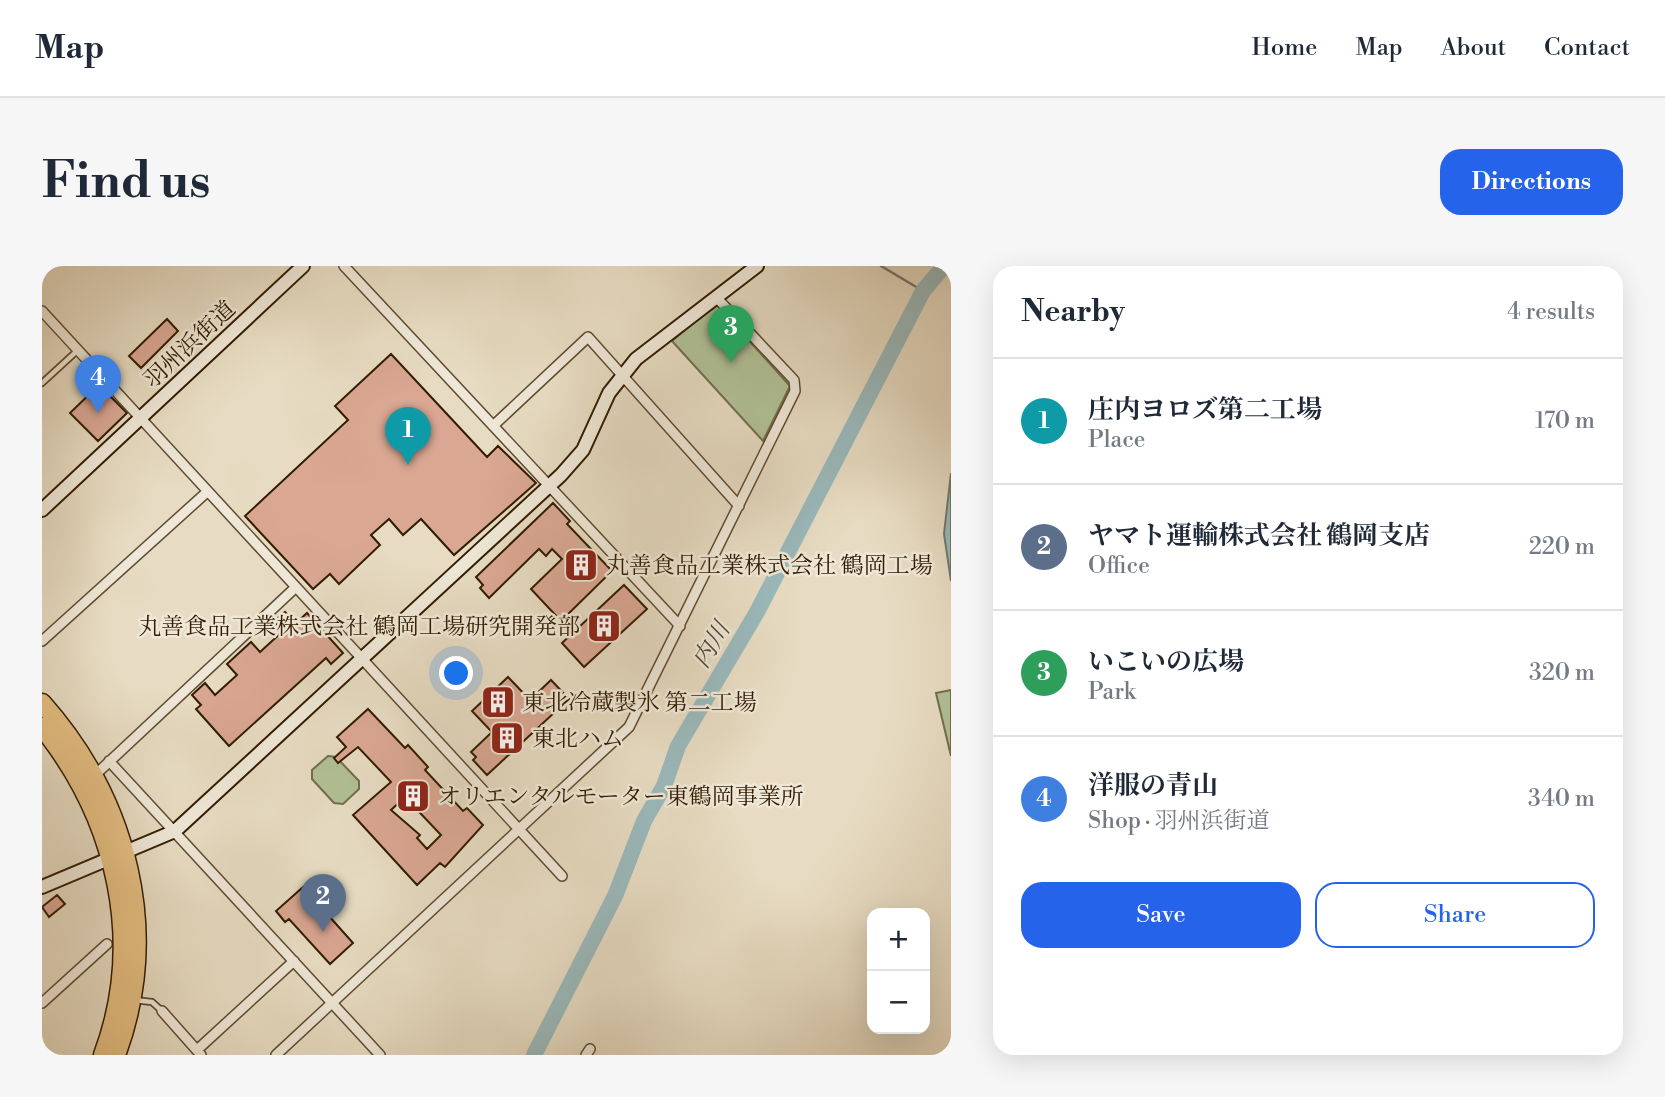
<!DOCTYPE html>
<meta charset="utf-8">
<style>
body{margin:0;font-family:"Libre Bodoni","Noto Serif JP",serif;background:#f6f6f7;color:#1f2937}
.controls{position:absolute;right:21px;bottom:21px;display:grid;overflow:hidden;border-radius:14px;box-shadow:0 7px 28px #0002}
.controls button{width:63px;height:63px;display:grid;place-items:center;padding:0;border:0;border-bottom:2px solid #e0e1e3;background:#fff;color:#1f2937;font:35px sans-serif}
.you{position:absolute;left:415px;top:408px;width:24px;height:24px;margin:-18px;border:5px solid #fff;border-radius:50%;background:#1a73e8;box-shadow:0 0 0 10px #1a73e833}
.badge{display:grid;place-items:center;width:46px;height:46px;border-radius:50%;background:#2563eb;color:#fff;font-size:23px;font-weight:700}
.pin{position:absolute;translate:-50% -58px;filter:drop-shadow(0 2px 4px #0008)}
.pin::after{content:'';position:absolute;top:37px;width:24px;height:21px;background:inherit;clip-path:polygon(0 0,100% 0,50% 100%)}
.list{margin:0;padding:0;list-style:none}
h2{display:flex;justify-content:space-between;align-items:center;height:91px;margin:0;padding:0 28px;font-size:30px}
h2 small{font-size:23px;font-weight:400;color:#747a83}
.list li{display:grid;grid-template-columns:46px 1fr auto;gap:21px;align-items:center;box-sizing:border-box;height:126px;padding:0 28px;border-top:2px solid #e0e1e3}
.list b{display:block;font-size:26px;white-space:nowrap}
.list p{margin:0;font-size:23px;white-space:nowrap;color:#747a83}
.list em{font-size:23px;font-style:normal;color:#747a83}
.actions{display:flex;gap:14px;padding:21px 28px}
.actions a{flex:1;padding:16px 0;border:2px solid #2563eb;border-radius:21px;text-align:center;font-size:24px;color:#2563eb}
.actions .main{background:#2563eb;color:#fff}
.map{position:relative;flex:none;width:909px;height:789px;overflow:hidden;border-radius:21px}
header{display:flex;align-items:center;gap:42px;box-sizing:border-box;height:98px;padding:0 35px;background:#fff;border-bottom:2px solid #e0e1e3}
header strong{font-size:33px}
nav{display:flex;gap:38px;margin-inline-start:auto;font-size:24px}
.intro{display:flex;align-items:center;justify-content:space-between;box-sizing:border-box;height:168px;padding:0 42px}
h1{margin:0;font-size:49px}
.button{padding:18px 32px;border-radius:21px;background:#2563eb;color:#fff;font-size:24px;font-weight:700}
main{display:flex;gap:42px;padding:0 42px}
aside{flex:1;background:#fff;border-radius:21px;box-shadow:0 7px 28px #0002}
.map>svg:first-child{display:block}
</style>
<header>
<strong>Map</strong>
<nav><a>Home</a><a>Map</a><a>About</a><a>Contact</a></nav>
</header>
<div class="intro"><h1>Find us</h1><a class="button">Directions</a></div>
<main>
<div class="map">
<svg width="909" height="789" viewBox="0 0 909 789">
<rect width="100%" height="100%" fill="#e7dcc3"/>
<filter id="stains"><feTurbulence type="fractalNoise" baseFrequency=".00286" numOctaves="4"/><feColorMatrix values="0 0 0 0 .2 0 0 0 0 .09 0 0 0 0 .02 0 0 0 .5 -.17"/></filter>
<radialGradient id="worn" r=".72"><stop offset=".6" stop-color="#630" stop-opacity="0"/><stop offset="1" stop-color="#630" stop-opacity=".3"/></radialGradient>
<path fill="#b1c197" stroke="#726e4c" stroke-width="2" d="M674,38L748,120L721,175L630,75Z
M909,424V490L894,427Z
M286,490L294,491L317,515V523L301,538L292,537L270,513V504Z"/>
<path fill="#9ab9bc" stroke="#707a71" stroke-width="2" d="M909,207V315L902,268Z"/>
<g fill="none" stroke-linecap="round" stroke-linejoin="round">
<path stroke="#707a71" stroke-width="2.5" d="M839,0L881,25"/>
<path stroke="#9ab9bc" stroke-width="16" d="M492,789L573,630L602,555L622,520L636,480L715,346L881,25L902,0"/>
</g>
<path fill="#daa793" stroke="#321c00" stroke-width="2" fill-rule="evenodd" d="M125,53L136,65L99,102L87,90Z
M349,88L445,191L456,180L494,217L412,289L379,253L361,269L347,253L329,269L338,279L297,318L288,308L271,323L203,250L306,154L293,140Z
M57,119L85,147L56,175L28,147Z
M511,237L528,255L525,258L570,305L519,355L489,323L520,293L510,283L504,290L497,283L447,332L438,322L441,319L434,311Z
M582,319L605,343L542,401L520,377Z
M243,346L253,358L265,347L301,387L289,398L284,392L187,480L154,443L159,439L150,429L163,417L173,429L195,409L185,398L209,376L218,386L241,365L232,355Z
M466,411L488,434L509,414L527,433L445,509L431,494L434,491L429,486L450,466L430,445Z
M326,443L363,482L366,479L386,501L383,504L421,545L425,542L441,559L403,601L398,597L375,619L311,549L349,516L316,481L296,497L292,492L304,481L295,471ZM363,531L399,569L385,583L375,572L378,569L349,544Z
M269,614L278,624L270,631L311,677L288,698L247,653L243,656L234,645Z
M15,629L23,638L7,651L0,641Z"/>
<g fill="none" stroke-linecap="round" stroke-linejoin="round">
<g stroke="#5f4c31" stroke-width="8">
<path id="lane" d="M0,117L36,84
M92,734L110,736L120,745"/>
</g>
<g stroke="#5f4c31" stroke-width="12">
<path id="street" d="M302,0L638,360
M0,45L520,610
M451,160L546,71L697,240
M0,375L165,226
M67,495L338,789
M52,510L254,321
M0,737L65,678
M120,745L159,789
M155,784L252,695
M234,789L587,461L753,125L752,114L674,31
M544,789L548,783"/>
</g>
<g stroke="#321c00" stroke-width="16">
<path id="secondary" d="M0,244L261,0
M0,621L133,565L519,209L541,184L567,127L594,93L715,0"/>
</g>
<g stroke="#321c00" stroke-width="21">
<path id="highway" d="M0,437C86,534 120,666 74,789
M0,461C75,554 103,676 61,789"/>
</g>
<use href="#lane" stroke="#efe8d8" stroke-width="4.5"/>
<use href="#street" stroke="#efe8d8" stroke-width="9"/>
<use href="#secondary" stroke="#efe8d8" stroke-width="12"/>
<use href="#highway" stroke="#e4be82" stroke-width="18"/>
</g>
<defs>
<g id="building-square" transform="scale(1.75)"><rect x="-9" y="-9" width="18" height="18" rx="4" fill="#8f2418" stroke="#efe8d8"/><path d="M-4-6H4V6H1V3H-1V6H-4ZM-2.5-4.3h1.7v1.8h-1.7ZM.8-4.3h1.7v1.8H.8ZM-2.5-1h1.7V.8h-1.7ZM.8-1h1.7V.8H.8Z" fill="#fff"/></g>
</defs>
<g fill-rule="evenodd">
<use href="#building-square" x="539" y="299"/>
<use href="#building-square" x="562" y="360"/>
<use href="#building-square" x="456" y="436"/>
<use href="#building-square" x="465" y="472"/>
<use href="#building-square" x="371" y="530"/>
</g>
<g text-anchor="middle" stroke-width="5" stroke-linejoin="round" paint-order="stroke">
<g font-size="23" fill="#321c00" stroke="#efe8d8">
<text transform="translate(147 78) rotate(-43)" y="8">羽州浜街道</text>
</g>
<g font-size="23" fill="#321c00" stroke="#efe8d8" text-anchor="start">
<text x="564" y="307">丸善食品工業株式会社 鶴岡工場</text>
<text x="538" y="368" text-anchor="end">丸善食品工業株式会社 鶴岡工場研究開発部</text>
<text x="480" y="444">東北冷蔵製氷 第二工場</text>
<text x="490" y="480">東北ハム</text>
<text x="396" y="538">オリエンタルモーター東鶴岡事業所</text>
</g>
<g font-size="24" font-style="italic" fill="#514b38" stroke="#efe8d8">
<text transform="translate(669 379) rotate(-59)" y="8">内川</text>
</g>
</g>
<rect width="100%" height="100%" filter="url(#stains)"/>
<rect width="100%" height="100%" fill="url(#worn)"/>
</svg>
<div class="controls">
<button>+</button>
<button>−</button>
</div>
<div class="you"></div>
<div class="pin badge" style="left:366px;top:199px;background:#0f9aa8">1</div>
<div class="pin badge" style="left:281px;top:666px;background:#5c6f8a">2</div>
<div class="pin badge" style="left:689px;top:97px;background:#2e9e5b">3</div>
<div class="pin badge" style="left:56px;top:147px;background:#3f7fe0">4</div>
</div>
<aside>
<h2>Nearby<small>4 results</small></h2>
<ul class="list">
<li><span class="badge" style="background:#0f9aa8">1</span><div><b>庄内ヨロズ第二工場</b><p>Place</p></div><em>170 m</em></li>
<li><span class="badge" style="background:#5c6f8a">2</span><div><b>ヤマト運輸株式会社 鶴岡支店</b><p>Office</p></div><em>220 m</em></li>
<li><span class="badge" style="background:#2e9e5b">3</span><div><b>いこいの広場</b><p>Park</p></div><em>320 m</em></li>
<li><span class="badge" style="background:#3f7fe0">4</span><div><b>洋服の青山</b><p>Shop · 羽州浜街道</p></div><em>340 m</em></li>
</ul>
<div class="actions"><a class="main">Save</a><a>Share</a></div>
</aside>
</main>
